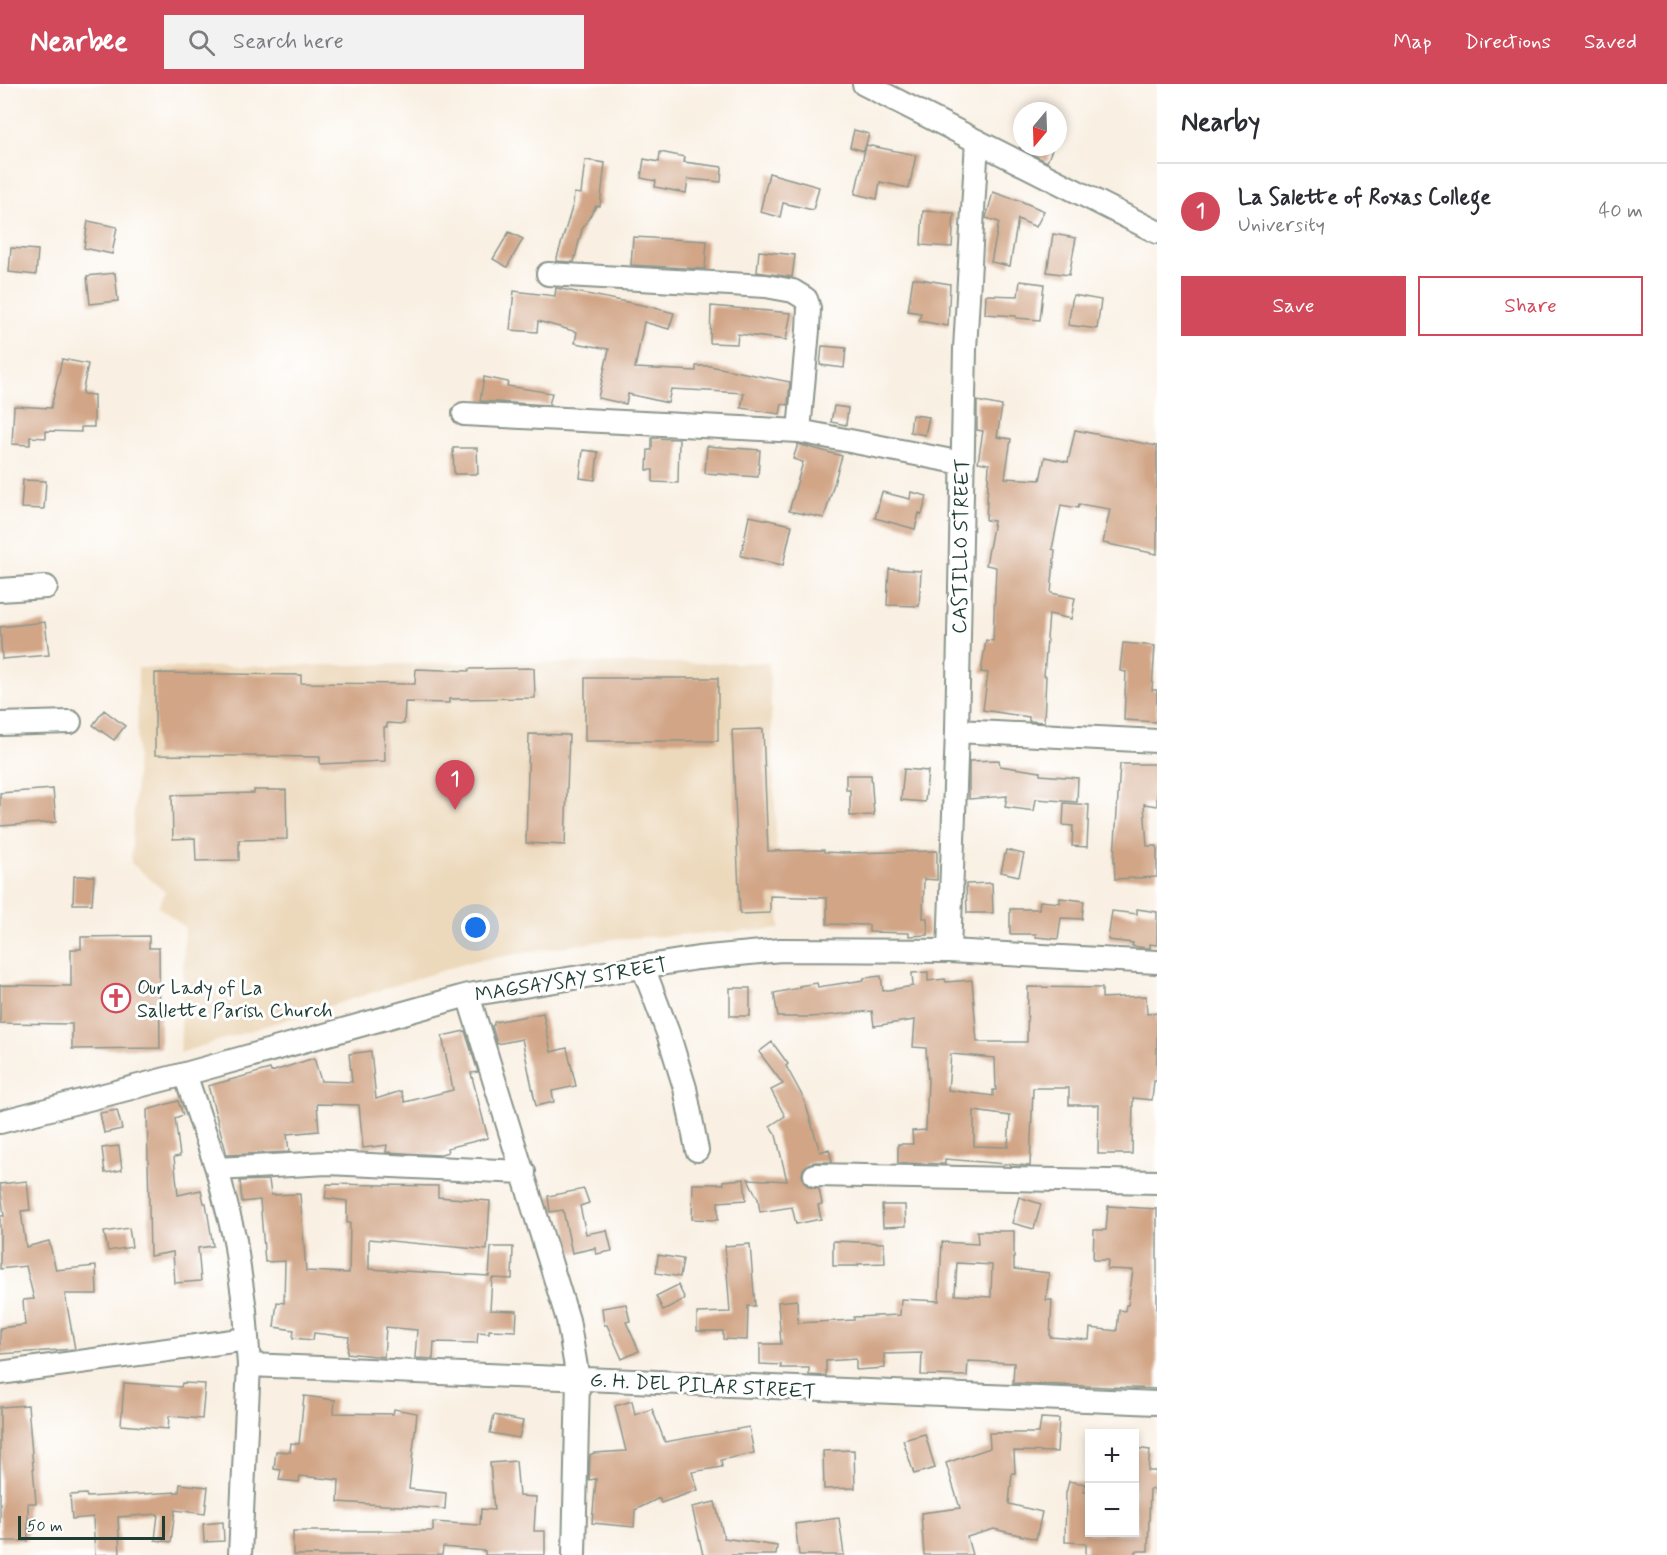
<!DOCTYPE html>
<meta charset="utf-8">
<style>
body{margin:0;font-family:Mynerve,sans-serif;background:#f2f2f3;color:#2b2b33}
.controls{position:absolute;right:18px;bottom:18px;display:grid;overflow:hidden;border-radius:0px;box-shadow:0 3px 9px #0003}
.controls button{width:54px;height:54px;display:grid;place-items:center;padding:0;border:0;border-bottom:2px solid #e1e1e2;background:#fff;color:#2b2b33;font:30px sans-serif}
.compass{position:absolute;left:1013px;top:18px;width:54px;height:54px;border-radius:50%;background:#fff;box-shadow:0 3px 9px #0003;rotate:199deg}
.scale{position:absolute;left:18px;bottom:15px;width:147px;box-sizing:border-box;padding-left:6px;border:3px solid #1f3d34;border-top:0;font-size:16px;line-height:21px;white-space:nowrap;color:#1f3d34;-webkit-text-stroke:4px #fff;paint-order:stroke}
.you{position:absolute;left:476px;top:844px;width:21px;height:21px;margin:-15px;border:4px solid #fff;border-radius:50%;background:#1a73e8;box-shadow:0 0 0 9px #1a73e833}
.badge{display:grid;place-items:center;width:39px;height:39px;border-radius:50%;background:#d1495b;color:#fff;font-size:20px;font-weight:700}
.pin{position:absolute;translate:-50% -50px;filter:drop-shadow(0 2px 3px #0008)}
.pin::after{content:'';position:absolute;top:32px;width:21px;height:18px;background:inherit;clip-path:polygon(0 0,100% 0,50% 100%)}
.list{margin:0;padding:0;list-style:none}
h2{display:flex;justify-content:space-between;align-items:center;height:78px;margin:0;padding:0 24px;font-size:26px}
h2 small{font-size:20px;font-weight:400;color:#7c7c81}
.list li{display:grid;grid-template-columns:39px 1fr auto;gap:18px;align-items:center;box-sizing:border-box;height:96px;padding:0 24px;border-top:2px solid #e1e1e2}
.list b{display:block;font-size:22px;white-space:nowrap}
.list p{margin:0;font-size:20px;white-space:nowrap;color:#7c7c81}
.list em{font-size:20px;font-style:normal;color:#7c7c81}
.actions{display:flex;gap:12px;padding:18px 24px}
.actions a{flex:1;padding:14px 0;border:2px solid #d1495b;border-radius:0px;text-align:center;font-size:21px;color:#d1495b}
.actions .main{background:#d1495b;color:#fff}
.icon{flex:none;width:33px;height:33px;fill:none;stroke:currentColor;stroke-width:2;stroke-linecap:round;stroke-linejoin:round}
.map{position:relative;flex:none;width:1157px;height:1471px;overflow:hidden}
header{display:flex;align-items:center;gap:36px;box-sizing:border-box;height:84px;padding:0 30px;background:#d1495b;color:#fff}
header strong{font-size:28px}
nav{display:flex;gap:33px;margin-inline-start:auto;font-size:21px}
.search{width:420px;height:54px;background:#f2f2f3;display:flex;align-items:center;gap:15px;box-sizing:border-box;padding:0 21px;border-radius:0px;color:#7c7c81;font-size:22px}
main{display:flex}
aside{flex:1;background:#fff}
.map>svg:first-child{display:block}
</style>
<header>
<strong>Nearbee</strong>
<div class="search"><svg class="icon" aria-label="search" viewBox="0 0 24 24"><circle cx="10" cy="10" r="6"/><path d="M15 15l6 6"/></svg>Search here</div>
<nav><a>Map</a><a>Directions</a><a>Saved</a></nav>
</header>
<main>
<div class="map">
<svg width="1157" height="1471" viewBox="0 0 1157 1471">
<rect width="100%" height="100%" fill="#fff"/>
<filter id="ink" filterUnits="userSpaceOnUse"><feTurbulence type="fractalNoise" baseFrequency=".0167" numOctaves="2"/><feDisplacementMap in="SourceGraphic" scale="12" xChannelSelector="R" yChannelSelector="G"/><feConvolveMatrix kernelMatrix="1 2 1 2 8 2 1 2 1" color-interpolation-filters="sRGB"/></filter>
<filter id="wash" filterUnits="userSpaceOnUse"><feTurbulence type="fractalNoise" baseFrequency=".008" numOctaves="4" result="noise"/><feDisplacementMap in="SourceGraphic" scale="24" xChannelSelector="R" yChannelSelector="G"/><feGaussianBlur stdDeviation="1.35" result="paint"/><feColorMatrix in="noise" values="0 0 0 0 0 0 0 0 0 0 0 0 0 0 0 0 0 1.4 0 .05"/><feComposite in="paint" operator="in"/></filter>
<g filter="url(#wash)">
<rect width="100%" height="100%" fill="#f9f0e3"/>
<path fill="#ecd8ba" d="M462,579H769L780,845L615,855L473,877L180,969L185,843L158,823L165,808L131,779L137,674L138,584Z"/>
<g id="blocks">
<path fill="#d1a586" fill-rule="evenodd" d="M854,46L869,50L864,67L850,63Z
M866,61L916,71L909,104L880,98L877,115L855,110Z
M1019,63H1053L1047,78Z
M660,68L685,73L684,78L722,83L721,98L688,95L686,109L655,103L656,97L641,94L644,75L659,78Z
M585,76L605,79L600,122H596L582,145L574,178L556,177L573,120L574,109L581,110Z
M769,89L819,103L813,126L783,119L780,133L760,128Z
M993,108L1016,116V115L1044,127L1036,143L1018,135L1010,182L991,178L999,138L986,134Z
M923,127L954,129L952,163L921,161Z
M88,137L117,143L112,170L84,164Z
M509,148L523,155L507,183L493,175Z
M1053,150L1076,154L1069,191L1047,188Z
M633,153L707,157L705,185L631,181Z
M11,164L38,166L36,191L9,188Z
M759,167L795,171L792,193L757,188Z
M115,189L118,217L90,220L87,192Z
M913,194L950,200L948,242L919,237L921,229L908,227Z
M1020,197L1044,200L1040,236L1016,234V232L985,230L986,211L1018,212Z
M556,204L647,222L674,229L669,245L644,238L635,284L696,287V282H710L790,298L788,321L782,320L780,330L741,324L744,309L671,305L668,319L628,310L626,320L598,314L609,265L575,259L577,248L538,237L537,248L510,246L514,207L555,212Z
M1073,211L1101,216L1097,245L1068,241Z
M711,222L791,229L786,256L738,250L737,260L710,259Z
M822,262L846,264L844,284L820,281Z
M62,275L88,280L82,310L94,311V343H81V348L46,347V354L30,353V361L12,360L14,322L51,324Z
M484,293L508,298L507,302L552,309L549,321L480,317Z
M977,317L1002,322L997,353L1011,355L1005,394L1040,396L1045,373L1068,378L1075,346L1157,362V470L1103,459L1110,425L1079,420L1078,424L1061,421L1052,465L1055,466L1051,509L1075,514L1071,535L1049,530L1044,592H1046L1044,638L1029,637V633L983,626L988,589L981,588L986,556L993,557L996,483L986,481L994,437L986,436L989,380L978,378L983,347L977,346Z
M834,322L848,324L846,341L831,338Z
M912,331L929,333L925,351L910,348Z
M652,354L679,355L678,399L653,398V386H647L648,366H652Z
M798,360L842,372L824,434L789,427L803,378L793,375Z
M707,362L760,366L758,393L705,389Z
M453,364H477L478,390H454Z
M583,366L598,368L595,396L580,394Z
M23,396L46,397L44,425L21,424Z
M882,408L910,415L911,408L927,412L922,430L919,429L915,445L875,434Z
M749,432L792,441L783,481L741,472Z
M889,485L921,487L919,522L887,521Z
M45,538L49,571L2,575L0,543Z
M1123,559L1155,562L1152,606H1157V638L1124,636L1126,588L1120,587Z
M534,584L535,614L449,615V619L405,618L404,640L387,639V643H384L385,677L320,680V673L155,671V589L301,591V599L415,600L416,585L469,587V585Z
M585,594H718V657H585Z
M104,626L125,642L114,656L93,641Z
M763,645L768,767L824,766V768L845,769L937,767V796L924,795L923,834H927L928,851L909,852V849L869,848V841L827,840V814L770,812V829L740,830L732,646Z
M529,650L569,651L565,761L526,759Z
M999,676L1000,682L1040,688V691L1078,694L1077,718L1036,715L1034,727L1005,723L1007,712L969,715V677Z
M1120,680H1157V722L1144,720L1147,762H1157V793L1115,795L1114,774Z
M904,685L928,687L925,718L901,716Z
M846,691H871L874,731L850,732V706H846Z
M53,705L56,738L0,742V709Z
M254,706H286L287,755L239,756V776L196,777L195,754L173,755L172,711L254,709Z
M1064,719L1089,721L1087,763L1072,762L1073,742L1063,741Z
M1006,766L1024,770L1019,792L1001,788Z
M74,792H94L92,820H73Z
M992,799L993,829H967L966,800Z
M1060,814L1084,817L1082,835L1061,834L1058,855L1036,853V850H1010V825H1039L1040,817L1060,819Z
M1137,825L1157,828V861L1150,860V864H1146L1132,862L1133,859L1108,856L1112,827L1137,830Z
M149,852V864H159L160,964L72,965V940L0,939V901L71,902V865H81V853Z
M928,888V897L945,895L946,898L972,896L977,958H1027L1028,903L1102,904V914L1146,912L1147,930L1157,929V997H1154L1152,1016L1133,1014L1132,1070H1098L1099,1021H1069V1004H1033L1030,1082L945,1075V1080L898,1079V1060H913L912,1047L926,1046L928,996L926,964L913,963L915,936L874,942L872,927L811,933H778L774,909L799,904V902L817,899L818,903L864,896V894L881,892L883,907L913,902L912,889ZM951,970L995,974L996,1006H993V1012L948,1006ZM974,1027L1010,1032L1008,1063L974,1062Z
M730,904H750V932H730Z
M543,929L551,968L567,964L576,1002L552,1007L554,1018L536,1022L522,955L497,960L492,942L494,941V938Z
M465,947L478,988L471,989L488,1054L447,1064L448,1068L438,1071L386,1068L387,1061L363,1064L359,1021L317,1020L319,1047L287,1050L289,1068L227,1071L208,1002L270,985L271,988L314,974L321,997L352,998L349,970L371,967L376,1015L401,1007L405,1018L453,1006L442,952Z
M772,958L788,980L786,982L804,1015L820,1068L829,1065L832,1078H815L808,1080L803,1085L802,1091L804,1098L809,1103L819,1105L822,1120L818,1121L821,1135L796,1140L792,1123L760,1128L758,1115L748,1095L787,1097L776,1051L770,1042L785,1032L771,1006L783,1000L759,968Z
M178,1017L183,1031L175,1034L180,1072L174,1073L178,1111L201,1106L204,1119H206L213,1162L198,1164L201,1197L175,1199L173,1168L150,1172L147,1026Z
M117,1026L122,1045L104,1049L100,1029Z
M119,1062L122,1086L105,1089L102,1064Z
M744,1095L746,1116L718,1118V1136L692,1135L693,1100H724L723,1097Z
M269,1096L271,1111L300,1110L306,1187L349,1189L350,1139H347V1117L325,1114L327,1100L438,1102V1113L490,1117L487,1166L369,1155V1185L489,1192L491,1163H513L512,1195L492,1194L490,1226L517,1227L516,1247L489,1246V1249L478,1248L477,1259L434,1258L433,1275L415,1274L417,1246L386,1243L384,1273L347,1269L349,1253L314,1249L313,1256L293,1254L294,1246L274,1243L277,1218L284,1219L285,1177L265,1178L260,1116L242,1118L240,1097Z
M27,1097L30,1126L21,1127L26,1163L49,1157L56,1186L96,1182L97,1210H65L75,1265L0,1270V1244L25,1241L23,1216L34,1215L26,1182L0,1185V1132H4L0,1100Z
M584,1105L589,1119L580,1122L586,1150L607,1146L612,1167L596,1170L595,1164L572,1169L563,1126L550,1128L548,1112Z
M1019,1113L1041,1120L1034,1145L1012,1139Z
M882,1121H905L906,1142L883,1143Z
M1108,1122L1157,1125V1305L1013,1299L1014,1279L968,1277L967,1292L921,1291L922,1269L884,1270L885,1284L856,1286V1275L826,1277V1292L809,1291V1284H781V1281L760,1280V1260H781L778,1218L797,1216L798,1239L854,1236V1233L900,1231L901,1215L939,1217L942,1158L978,1160L977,1147H1014V1185L1049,1189L1046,1216H1052L1050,1253L1089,1256L1090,1244L1117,1247L1119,1226L1125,1227L1126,1221H1128L1133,1186L1107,1185L1108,1176H1093L1094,1146H1106ZM957,1179L992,1181L991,1213L955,1211Z
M129,1144L132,1163L108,1167L104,1148Z
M833,1157L884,1159L885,1179L858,1180V1182H833Z
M750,1160L755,1222H748L747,1256L723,1255V1247H697V1229L730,1228L725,1162Z
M658,1171L683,1175L680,1193L656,1189Z
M678,1201L685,1215L663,1226L656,1212Z
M626,1220L630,1237L626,1238L639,1267L622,1275L607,1241H604L602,1224Z
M124,1299L181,1303L182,1299L205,1300L202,1335L169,1332L168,1345L121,1341Z
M304,1312L335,1316L334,1329L393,1330L394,1325L417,1329L409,1405L446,1409L445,1425L338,1418L339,1396L300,1392L299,1398L279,1396L281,1386L274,1385L276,1367L290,1368L291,1359L299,1360Z
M632,1317L635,1331L652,1325L665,1358L749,1343L754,1369L721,1376L722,1383L692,1388L698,1406L661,1419L659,1414L635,1426L634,1443L592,1439L596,1395L589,1396L590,1371L594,1369L626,1367L615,1322Z
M28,1321L36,1419H28V1457H0V1323Z
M494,1331L523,1337L519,1354L490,1349Z
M1041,1334L1059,1335L1057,1368L1014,1367L1015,1389H1012L1009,1420L1042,1428L1036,1455L994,1445L967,1453L972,1471H924L921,1429L960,1424L946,1379L990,1364L989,1349H1039Z
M925,1350L935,1384L914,1390L903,1356Z
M1134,1364L1150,1366L1148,1387H1156V1405H1150L1148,1467H1135V1471H1086V1459L1065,1458L1066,1409L1069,1397L1085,1400L1083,1408H1089V1449H1138L1134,1411Z
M854,1366L855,1404L824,1405L823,1367Z
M516,1377L519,1412L536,1413L534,1447H545V1471H485V1467L443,1463L442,1471H293V1447H433V1438L480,1441L481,1425L494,1426L490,1379Z
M180,1400L208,1403L205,1430L175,1426L171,1458L155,1456L158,1430L118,1433L120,1470L95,1471L93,1433L72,1435L70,1411L86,1410L87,1413L179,1408Z
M715,1418L724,1454L777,1462L776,1471H703L692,1423Z
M839,1434L844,1471H799L795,1440Z
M223,1438L224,1457L204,1458L203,1440Z"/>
</g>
</g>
<g filter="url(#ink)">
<use href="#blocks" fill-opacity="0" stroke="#8c968c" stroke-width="1.5"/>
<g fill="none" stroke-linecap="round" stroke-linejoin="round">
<g stroke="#8c968c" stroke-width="26">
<path id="minor" d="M864,0L1157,148
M548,190L766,202L793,207L806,215L809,224L808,246L799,347
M464,330L799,347L962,379
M0,506L46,503
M0,640L70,638
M957,647L1157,657
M949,867L957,647L965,265L977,57
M643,883L668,949L685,1004L697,1066
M468,911L568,1236L578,1295L574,1471
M185,990L217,1085L235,1156L245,1226L249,1281L240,1471
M0,1038L185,990L468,911L698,874L781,866L949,867L1157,878
M217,1085L327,1079L524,1088
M815,1091L1157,1098
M249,1281L1157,1319
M0,1289L247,1255"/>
</g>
<use href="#minor" stroke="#fff" stroke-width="22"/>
</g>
</g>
<defs>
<g id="church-ring" transform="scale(1.5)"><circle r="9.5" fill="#fff" stroke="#d1495b" stroke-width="1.5"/><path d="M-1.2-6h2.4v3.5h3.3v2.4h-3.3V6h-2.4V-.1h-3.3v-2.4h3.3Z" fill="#d1495b"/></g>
</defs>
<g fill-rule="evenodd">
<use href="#church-ring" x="116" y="914"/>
</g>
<g text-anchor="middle" stroke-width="6" stroke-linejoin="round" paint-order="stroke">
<g font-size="20" fill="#1f3d34" stroke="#fff">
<text transform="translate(960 462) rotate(-89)" y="7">CASTILLO STREET</text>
<text transform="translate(571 895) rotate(-9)" y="7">MAGSAYSAY STREET</text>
<text transform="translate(703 1301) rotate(3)" y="7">G. H. DEL PILAR STREET</text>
</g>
<g font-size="20" fill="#1f3d34" stroke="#fff" text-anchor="start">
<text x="137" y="910">Our Lady of La<tspan x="137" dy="23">Sallette Parish Church</tspan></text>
</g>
</g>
</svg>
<div class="controls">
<button>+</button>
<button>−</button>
</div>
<svg class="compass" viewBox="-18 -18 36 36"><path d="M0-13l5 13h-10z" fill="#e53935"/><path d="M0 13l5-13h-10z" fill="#7c7c81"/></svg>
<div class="scale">50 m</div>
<div class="you"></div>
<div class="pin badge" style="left:455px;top:726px">1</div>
</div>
<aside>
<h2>Nearby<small></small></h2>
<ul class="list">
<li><span class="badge">1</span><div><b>La Salette of Roxas College</b><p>University</p></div><em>40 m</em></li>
</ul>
<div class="actions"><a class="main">Save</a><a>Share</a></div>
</aside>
</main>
